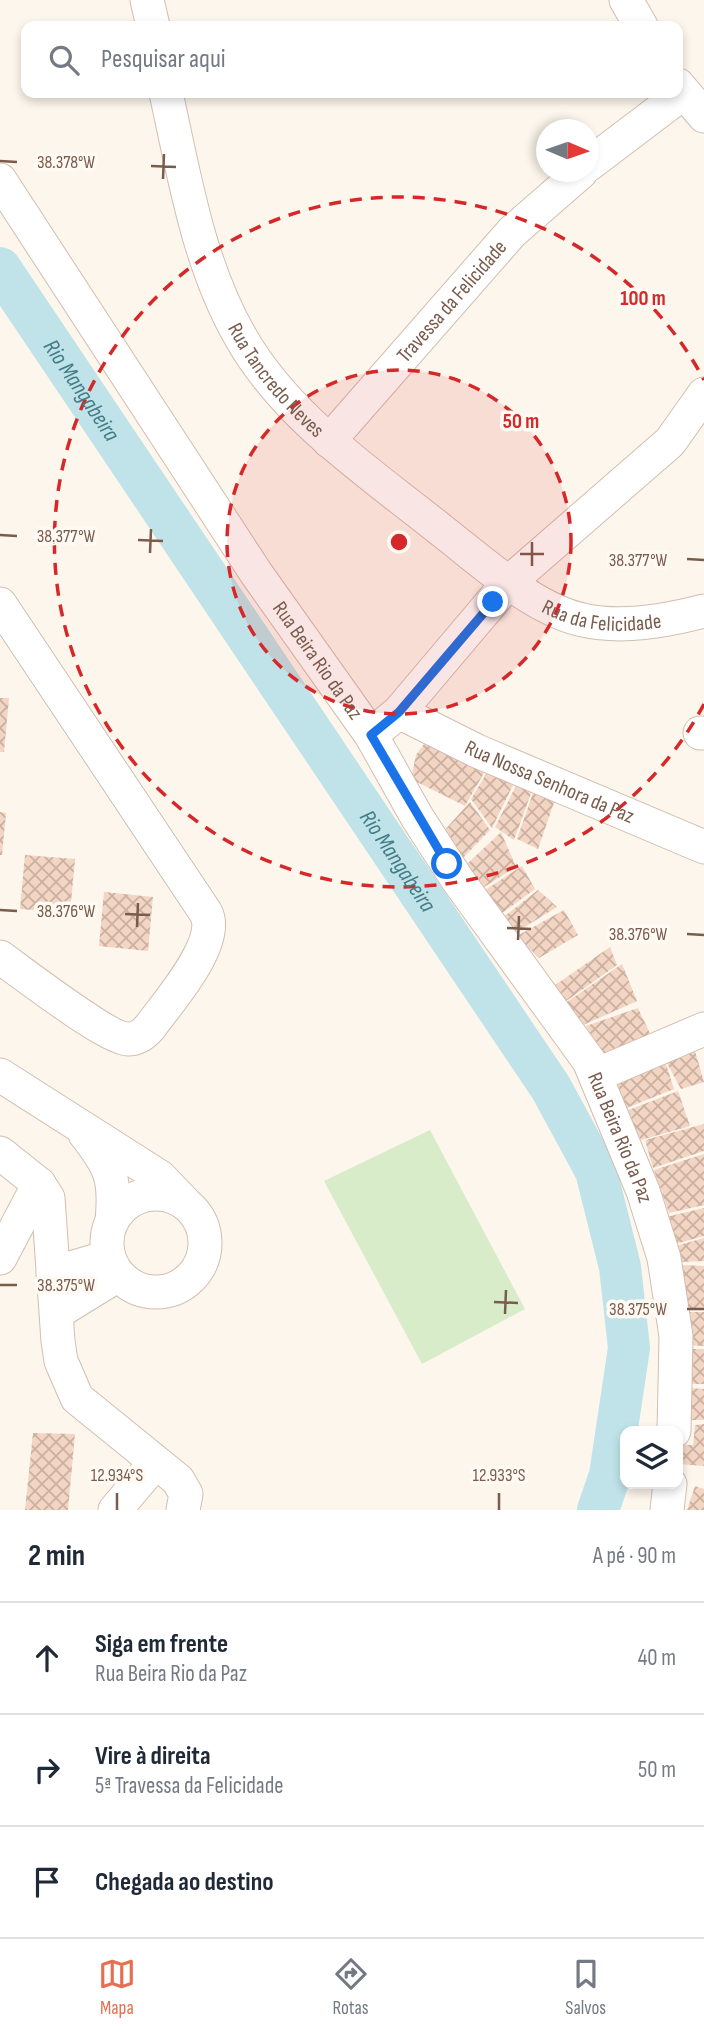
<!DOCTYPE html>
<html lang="pt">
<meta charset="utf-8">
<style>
body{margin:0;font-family:"Sofia Sans Condensed",sans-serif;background:#f2f2f3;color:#1f2937}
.controls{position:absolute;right:21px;bottom:21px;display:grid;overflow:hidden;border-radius:14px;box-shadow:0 4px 10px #0003}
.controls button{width:63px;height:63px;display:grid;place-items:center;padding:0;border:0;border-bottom:2px solid #e0e1e3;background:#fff;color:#1f2937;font:35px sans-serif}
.compass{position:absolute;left:536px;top:119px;width:63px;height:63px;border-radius:50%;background:#fff;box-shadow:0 4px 10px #0003;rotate:92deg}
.stop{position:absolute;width:21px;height:21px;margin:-16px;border:5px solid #1a73e8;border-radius:50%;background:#fff}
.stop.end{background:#1a73e8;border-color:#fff;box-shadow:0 2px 7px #0008}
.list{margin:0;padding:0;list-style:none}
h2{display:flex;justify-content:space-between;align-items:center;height:91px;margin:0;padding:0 28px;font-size:30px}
h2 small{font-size:23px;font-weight:400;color:#747a83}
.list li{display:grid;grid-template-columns:46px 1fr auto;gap:21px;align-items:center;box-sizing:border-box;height:112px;padding:0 28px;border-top:2px solid #e0e1e3}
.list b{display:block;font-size:26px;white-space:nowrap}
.list p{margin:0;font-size:23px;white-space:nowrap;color:#747a83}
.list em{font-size:23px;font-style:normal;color:#747a83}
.icon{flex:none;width:38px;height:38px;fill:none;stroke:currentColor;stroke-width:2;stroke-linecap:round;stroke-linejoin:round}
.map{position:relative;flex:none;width:704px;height:1510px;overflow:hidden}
.search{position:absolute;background:#fff;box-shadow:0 4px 10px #0003;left:21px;right:21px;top:21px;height:77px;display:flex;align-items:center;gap:18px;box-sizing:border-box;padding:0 24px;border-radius:14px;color:#747a83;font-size:26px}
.sheet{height:427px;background:#fff}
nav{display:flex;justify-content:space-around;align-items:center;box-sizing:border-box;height:98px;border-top:2px solid #e0e1e3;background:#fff;font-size:19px;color:#747a83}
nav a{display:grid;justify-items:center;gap:4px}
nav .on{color:#e76f51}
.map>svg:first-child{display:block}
</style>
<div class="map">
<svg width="704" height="1510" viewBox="0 0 704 1510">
<defs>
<pattern id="building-cross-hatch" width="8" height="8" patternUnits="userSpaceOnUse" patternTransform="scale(1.75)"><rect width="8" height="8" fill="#f3d5c3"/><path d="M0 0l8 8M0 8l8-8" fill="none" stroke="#cab0a1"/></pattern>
</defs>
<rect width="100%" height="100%" fill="#fdf6ec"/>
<path fill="#d8ecc9" d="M430,1130L525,1309L422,1364L324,1181Z"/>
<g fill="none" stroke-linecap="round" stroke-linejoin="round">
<path stroke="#bfe3e8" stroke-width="42" id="s1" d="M0,268L551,1088L596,1171L620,1267L629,1348L610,1475L598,1510"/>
</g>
<path fill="url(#building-cross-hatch)" d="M0,698H9L4,752H0Z
M427,740L488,766L465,806L411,779L416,755Z
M491,766L515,781L492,828L471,799Z
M518,782L533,788L514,840L495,827Z
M535,787L557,794L538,849L517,839Z
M470,802L490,830L460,861L442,833Z
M0,812L6,813L2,855H0Z
M501,832L516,867L481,889L465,866Z
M25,855L75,859L70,913L20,909Z
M522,866L535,889L498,916L482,892Z
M538,890L557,907L515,933L501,919Z
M104,892L153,897L148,951L99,946Z
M564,910L578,935L539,958L517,936Z
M610,947L617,965L562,1004L551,988Z
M622,964L637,1001L581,1026L564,1004Z
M638,1008L655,1044L609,1064L586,1026Z
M693,1044L704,1082L681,1089L664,1058Z
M665,1061L674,1089L624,1109L613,1083Z
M678,1091L690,1126L641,1140L626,1111Z
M704,1124V1151L653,1168L645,1140Z
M704,1154V1205L669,1213L654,1170Z
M704,1208V1236L672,1245L666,1217Z
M704,1238V1261L680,1262L672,1247Z
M680,1265L704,1266V1310L680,1309Z
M684,1312H704V1346L687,1345Z
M689,1349H704V1384H685Z
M688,1388L704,1389V1420H687Z
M704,1424V1466L680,1464L683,1445H693L695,1425Z
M33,1433L75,1434L68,1510H25Z
M695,1486L704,1489V1510H687Z"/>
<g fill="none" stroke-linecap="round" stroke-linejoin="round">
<g stroke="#d1beb0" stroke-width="35">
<g id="minor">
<path d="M147,0L153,26"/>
<path d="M626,0L641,26"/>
<path d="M678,85L704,116"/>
<path id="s2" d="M166,93C184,174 198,263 240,336C286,418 369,472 441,530C480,560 534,610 583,620C622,629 666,621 704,611"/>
<path d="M588,165L683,93"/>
<path id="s3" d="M0,180L256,573L371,735L417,817L457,879L589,1061L643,1191L664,1258L676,1336L674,1431"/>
<path id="s4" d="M329,441L512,232L581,172"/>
<path d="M0,604L206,913C221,943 168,1002 150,1027C144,1034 138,1039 128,1039C108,1039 21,972 0,957"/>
<path id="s5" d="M399,712L477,751L704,847"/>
<path d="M700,733H704"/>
<path d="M371,735L399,712L508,583L670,442L704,394"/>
<path d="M0,1075L160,1177L184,1202"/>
<path d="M596,1075L704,1029"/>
<path d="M85,1134C111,1167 116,1179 112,1221"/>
<path d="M0,1153L39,1184L48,1198L58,1341L61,1361L77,1398L178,1480L186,1494L183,1510"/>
<circle cx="156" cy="1243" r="49"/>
<path d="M0,1258L39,1184"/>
<path d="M53,1273L108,1257"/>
<path d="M58,1312L118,1275"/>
<path d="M115,1510L155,1463"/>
<path d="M667,1510L670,1484"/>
</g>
</g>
<use href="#minor" stroke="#fff" stroke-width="33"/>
</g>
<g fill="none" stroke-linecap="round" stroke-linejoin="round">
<path stroke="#1a73e8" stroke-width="9" d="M447,864L371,735L399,712L493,602"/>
</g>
<path fill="none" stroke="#7a5c4d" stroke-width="2.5" d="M0,161L17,162M151,166L176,167M163,179L164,154M0,535L17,536M138,540L163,541M150,553L151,529M520,554H544M687,559L704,560M532,566V542M0,910L17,911M125,914L150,915M137,927L138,903M507,928L531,929M687,934L704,935M518,940L519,916M0,1285H17M494,1302L518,1303M687,1309H704M505,1314L506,1290M117,1510V1493M499,1510V1493"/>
<circle cx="399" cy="542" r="172" fill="#d62828" fill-opacity=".12"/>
<g fill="none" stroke="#d62828" stroke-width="3.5" stroke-dasharray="12 9">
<circle cx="399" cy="542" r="172"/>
<path d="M704 704A345 345 0 1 1 704 380"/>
</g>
<g text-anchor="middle" stroke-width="7" stroke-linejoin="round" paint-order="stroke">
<g font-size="21" fill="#7a5c4d" stroke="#fffaf3">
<text dy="7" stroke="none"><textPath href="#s4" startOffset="186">Travessa da Felicidade</textPath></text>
<text dy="7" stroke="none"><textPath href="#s2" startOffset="312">Rua Tancredo Neves</textPath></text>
<text dy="7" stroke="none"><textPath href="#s2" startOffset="724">Rua da Felicidade</textPath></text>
<text dy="7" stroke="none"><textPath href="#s3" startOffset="576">Rua Beira Rio da Paz</textPath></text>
<text dy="7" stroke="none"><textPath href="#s5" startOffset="166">Rua Nossa Senhora da Paz</textPath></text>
<text dy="7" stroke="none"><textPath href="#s3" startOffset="1143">Rua Beira Rio da Paz</textPath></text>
</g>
<g font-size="23" font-style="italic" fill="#437c86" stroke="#fffaf3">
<text dy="8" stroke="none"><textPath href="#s1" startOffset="147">Rio Mangabeira</textPath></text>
<text dy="8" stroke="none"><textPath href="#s1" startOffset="714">Rio Mangabeira</textPath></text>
</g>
</g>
<g font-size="18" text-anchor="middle" fill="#7a5c4d" stroke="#fffaf3" stroke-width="7" stroke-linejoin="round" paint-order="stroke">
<text x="66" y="168">38.378°W</text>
<text x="66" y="542">38.377°W</text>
<text x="638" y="566">38.377°W</text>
<text x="66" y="917">38.376°W</text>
<text x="638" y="940">38.376°W</text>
<text x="66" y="1291">38.375°W</text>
<text x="638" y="1315">38.375°W</text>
<text x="117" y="1481">12.934°S</text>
<text x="499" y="1481">12.933°S</text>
</g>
<circle cx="399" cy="542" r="10" fill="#d62828" stroke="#fffaf3" stroke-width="3.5"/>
<g font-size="21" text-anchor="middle" font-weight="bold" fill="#d62828" stroke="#fffaf3" stroke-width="7" stroke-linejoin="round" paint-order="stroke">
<text x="643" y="305">100 m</text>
<text x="521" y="428">50 m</text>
</g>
</svg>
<div class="controls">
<button><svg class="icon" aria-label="layers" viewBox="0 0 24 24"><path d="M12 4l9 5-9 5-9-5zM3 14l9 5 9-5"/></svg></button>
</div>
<svg class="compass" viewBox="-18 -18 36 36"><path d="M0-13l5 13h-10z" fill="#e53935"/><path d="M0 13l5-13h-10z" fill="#747a83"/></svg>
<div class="stop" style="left:447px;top:864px"></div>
<div class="stop end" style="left:493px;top:602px"></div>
<div class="search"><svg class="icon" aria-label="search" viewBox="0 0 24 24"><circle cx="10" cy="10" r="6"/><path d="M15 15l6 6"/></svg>Pesquisar aqui</div>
</div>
<section class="sheet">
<h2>2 min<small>A pé · 90 m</small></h2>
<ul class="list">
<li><svg class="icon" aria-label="ahead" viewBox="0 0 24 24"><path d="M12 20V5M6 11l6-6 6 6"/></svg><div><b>Siga em frente</b><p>Rua Beira Rio da Paz</p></div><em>40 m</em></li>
<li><svg class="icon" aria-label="right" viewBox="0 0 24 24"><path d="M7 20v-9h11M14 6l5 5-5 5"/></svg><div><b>Vire à direita</b><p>5ª Travessa da Felicidade</p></div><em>50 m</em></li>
<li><svg class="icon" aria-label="arrive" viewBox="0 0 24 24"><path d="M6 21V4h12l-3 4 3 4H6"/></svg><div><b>Chegada ao destino</b></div></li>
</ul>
</section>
<nav>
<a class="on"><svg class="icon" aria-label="map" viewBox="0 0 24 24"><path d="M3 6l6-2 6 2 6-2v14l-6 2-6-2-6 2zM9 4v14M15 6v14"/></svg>Mapa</a>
<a><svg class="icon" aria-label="directions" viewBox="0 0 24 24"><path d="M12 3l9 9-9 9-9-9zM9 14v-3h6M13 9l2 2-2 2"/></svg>Rotas</a>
<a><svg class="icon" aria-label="saved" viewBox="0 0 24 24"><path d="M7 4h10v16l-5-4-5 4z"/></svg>Salvos</a>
</nav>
